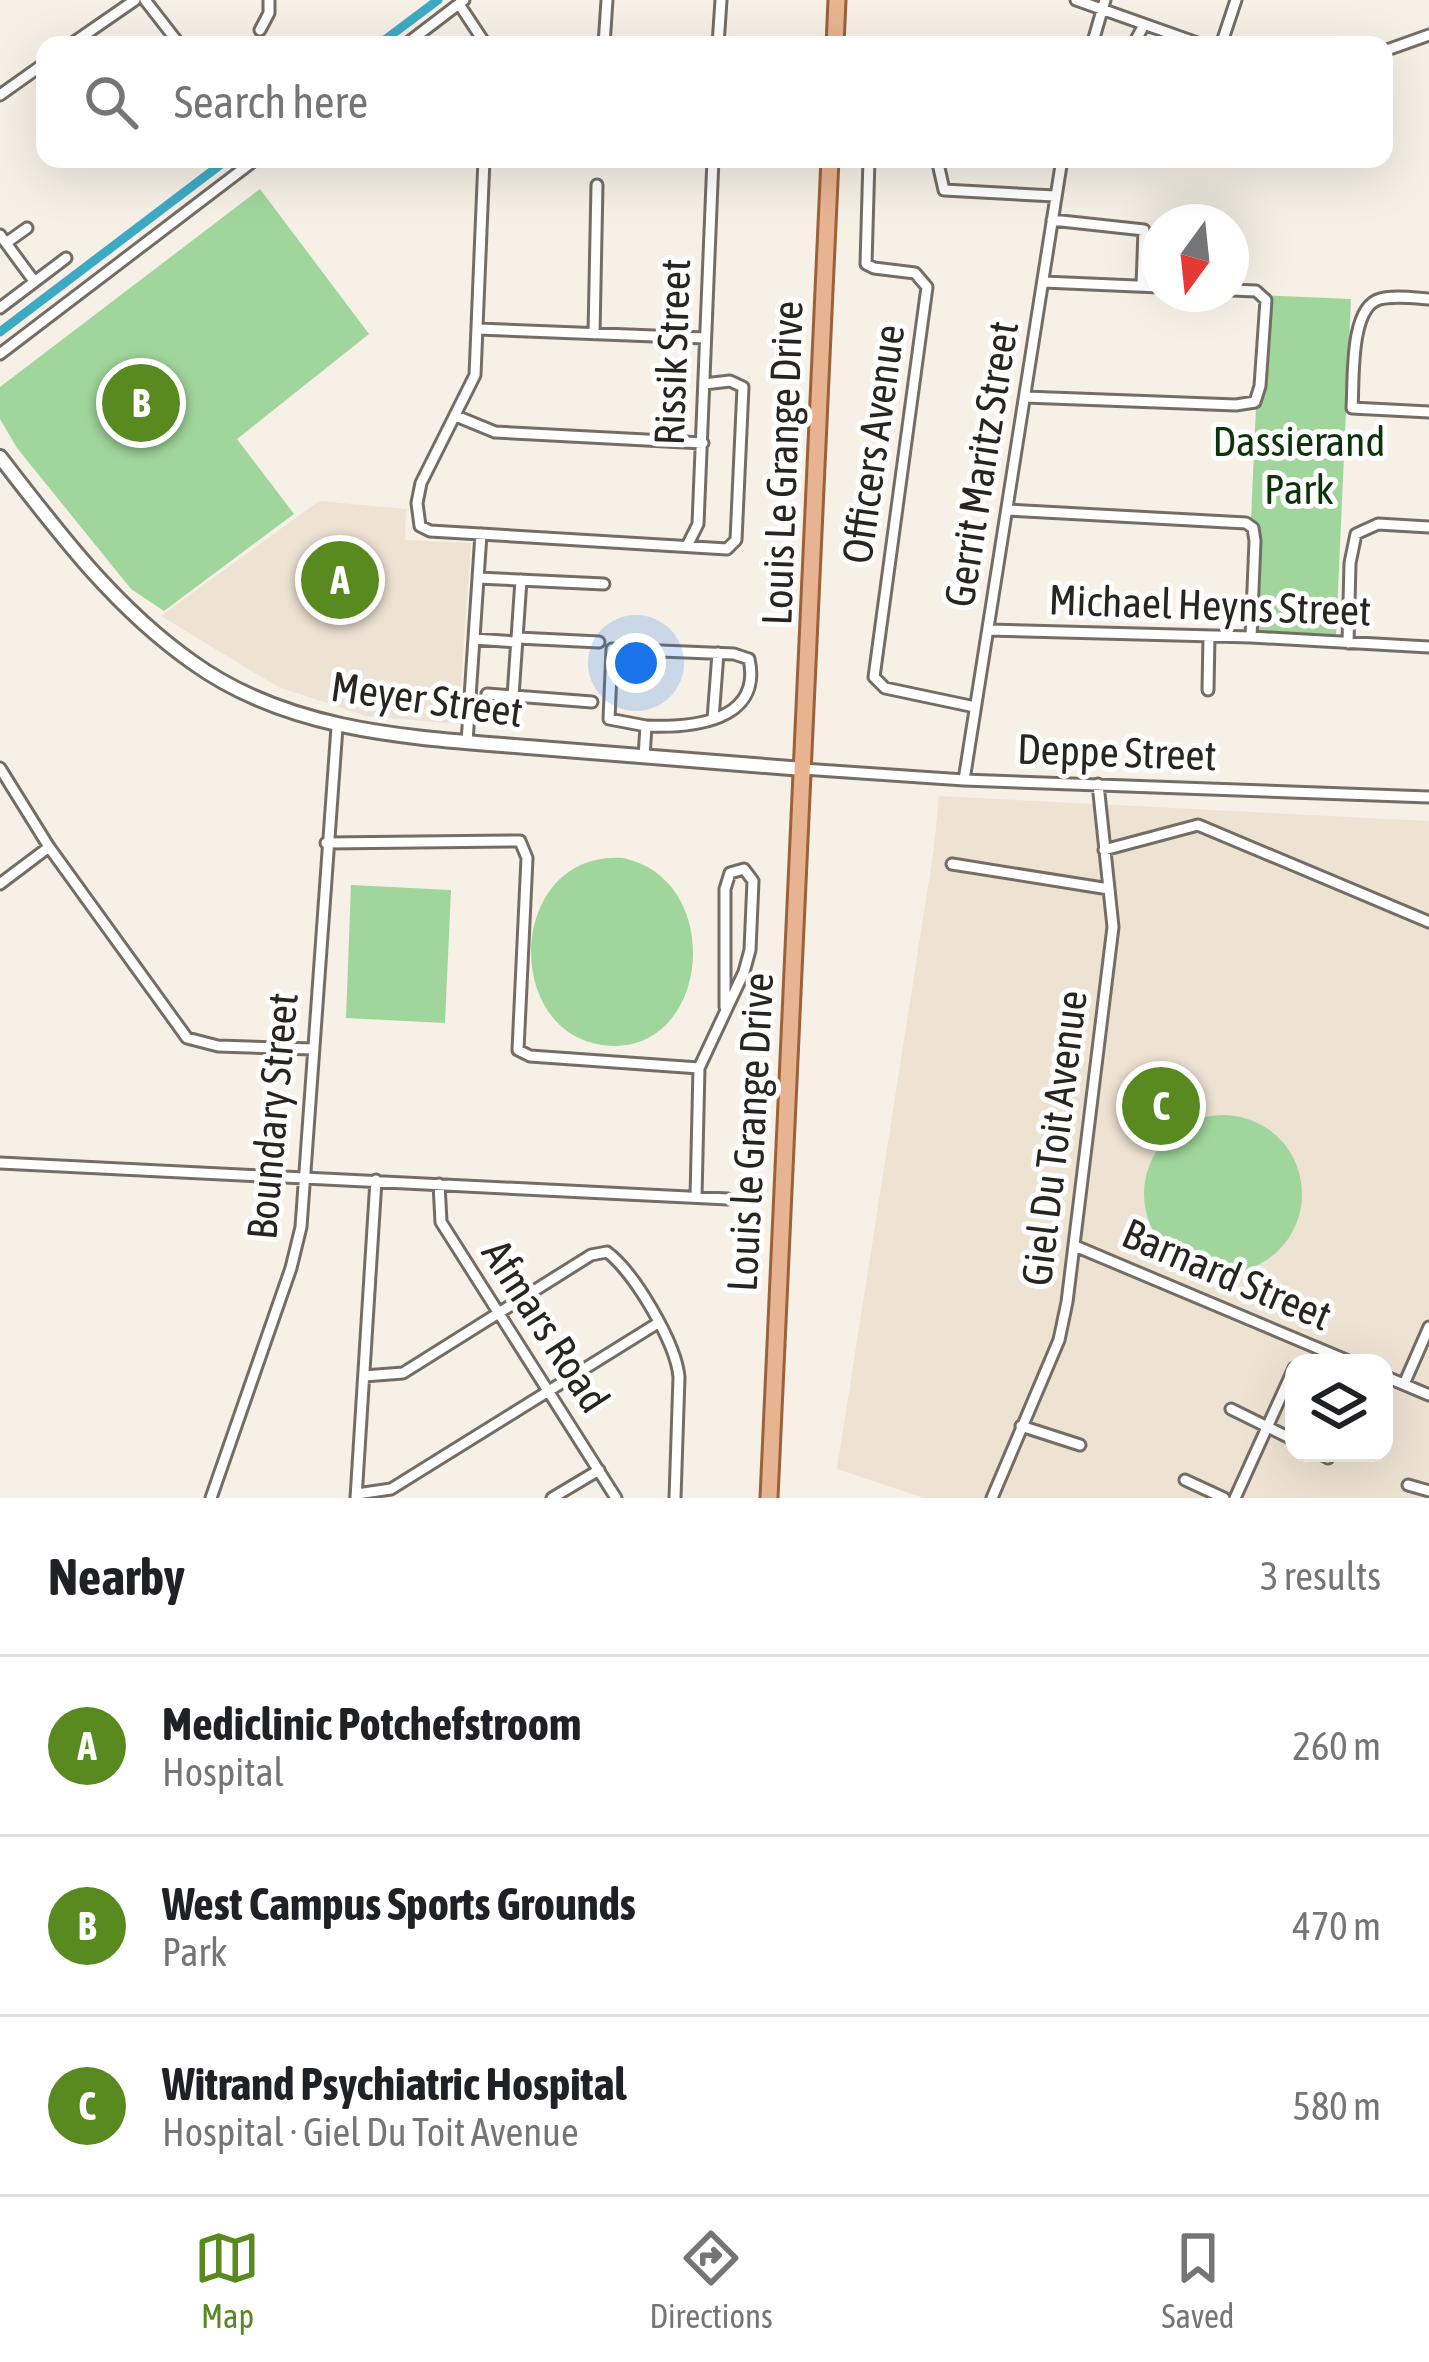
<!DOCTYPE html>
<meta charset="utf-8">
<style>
body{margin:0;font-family:"Asap Condensed",sans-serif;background:#f2f2f2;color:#202124}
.controls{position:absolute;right:36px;bottom:36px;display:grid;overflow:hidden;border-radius:24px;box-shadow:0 12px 48px #0002}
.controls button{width:108px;height:108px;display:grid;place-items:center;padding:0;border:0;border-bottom:3px solid #e0e0e0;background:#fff;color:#202124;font:60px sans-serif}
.compass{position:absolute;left:1141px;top:204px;width:108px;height:108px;border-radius:50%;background:#fff;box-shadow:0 12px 48px #0002;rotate:195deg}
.you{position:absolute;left:636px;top:663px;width:42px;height:42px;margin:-30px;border:9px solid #fff;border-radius:50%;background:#1a73e8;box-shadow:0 0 0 18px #1a73e833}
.badge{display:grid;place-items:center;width:78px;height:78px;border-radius:50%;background:#598a1f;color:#fff;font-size:39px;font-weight:700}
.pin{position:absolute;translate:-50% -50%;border:6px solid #fff;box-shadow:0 3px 12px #0006}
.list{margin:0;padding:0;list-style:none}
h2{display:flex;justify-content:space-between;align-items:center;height:156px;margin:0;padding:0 48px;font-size:51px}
h2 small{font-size:39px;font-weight:400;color:#757577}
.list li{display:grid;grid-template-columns:78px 1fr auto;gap:36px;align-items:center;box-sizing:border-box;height:180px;padding:0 48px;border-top:3px solid #e0e0e0}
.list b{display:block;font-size:45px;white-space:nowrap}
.list p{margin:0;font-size:39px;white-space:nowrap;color:#757577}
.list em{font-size:39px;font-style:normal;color:#757577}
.icon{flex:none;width:66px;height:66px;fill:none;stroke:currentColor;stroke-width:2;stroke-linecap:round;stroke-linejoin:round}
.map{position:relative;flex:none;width:1429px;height:1498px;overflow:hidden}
.search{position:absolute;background:#fff;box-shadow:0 12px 48px #0002;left:36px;right:36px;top:36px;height:132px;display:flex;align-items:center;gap:30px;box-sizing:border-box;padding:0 42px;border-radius:24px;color:#757577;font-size:45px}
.sheet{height:696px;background:#fff}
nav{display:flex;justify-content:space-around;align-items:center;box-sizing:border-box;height:168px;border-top:3px solid #e0e0e0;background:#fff;font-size:33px;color:#757577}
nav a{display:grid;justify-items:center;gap:6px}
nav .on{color:#598a1f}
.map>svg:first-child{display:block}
</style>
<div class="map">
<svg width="1429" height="1498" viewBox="0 0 1429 1498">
<rect width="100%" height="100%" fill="#f6f0e6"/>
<path fill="#eee3d3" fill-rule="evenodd" d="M319,501L406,509L405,540L471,543L458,724L366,716L278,687L161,616Z
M939,796L1429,821V1498H924L837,1469L934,848ZM1294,1363H1384V1453H1294Z"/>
<path fill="#a0d69b" d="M260,189L369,334L237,439L294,514L164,611L131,589L17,448L0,419V387Z
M1261,295L1351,299L1336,636L1246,632Z
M623,858C728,880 710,1060 602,1045C500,1030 509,850 623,858Z
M351,885L451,890L445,1023L346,1018Z
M1144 1194a79 79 0 1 1 158 0a79 79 0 1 1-158 0Z"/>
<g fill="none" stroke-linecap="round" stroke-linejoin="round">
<path stroke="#3daac3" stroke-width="9" d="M378,45L438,0
M0,332L228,159"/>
<g stroke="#736d65" stroke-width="15">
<path id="minor" d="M145,0L180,45
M1076,0L1203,45
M459,4L486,45
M260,30L269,13V0
M70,45L135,0
M405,45L464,0
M604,45L607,0
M718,45L721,0
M1092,45L1105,0
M1133,45L1144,25
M1221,45L1236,0
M1384,51L1429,35
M0,95L45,63
M484,159L475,375L421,483L417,503L420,526L430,531L727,549L736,540L743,387L730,381L704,384
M869,159L866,264L874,268L915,273L927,287L874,677L885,688L975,707
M937,159L944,190L1055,196
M1052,220L1144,230L1142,286
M0,235L34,281
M6,243L27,228
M1044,282L1159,287
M1429,299C1414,298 1394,295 1380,299C1349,307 1354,382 1352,408L1429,412
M0,308L66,258
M478,329L705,338
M594,334L597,185
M0,354L256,159
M1025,397L1236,405L1255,402L1260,386L1266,300L1256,291L1231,290
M456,416L495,432L703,443
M1007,510L1246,523L1253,528L1255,541L1251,637
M688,544L698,524L713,159
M478,578L604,584
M988,630L1251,637L1429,647
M518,638L599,642
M474,639L516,642
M1348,643L1350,563L1356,534L1378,524L1429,527
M1208,690L1209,636
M487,694L592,702
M513,696L521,580
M713,719L718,653
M467,742L481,534
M644,757L646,726C691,728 763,722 749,659L734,654L612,649L609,719L646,726
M0,768L49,847L187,1038L218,1046L313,1049
M803,769L964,780L1429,797
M964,780L1062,159
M326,843L520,841L527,858L518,1050L530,1056L699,1068L696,1197
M1104,850L1198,825L1429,922
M952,864L1109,889
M0,884L49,847
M699,1068L744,972L750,950L753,881L744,869L730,873L725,889V1007
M0,1163L728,1199
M439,1184L441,1222L616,1498
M1075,1246L1353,1363
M364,1376L403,1373L591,1255L607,1252C634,1272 676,1343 679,1377L675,1498
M1384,1376L1429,1395
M1404,1384L1429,1327
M1231,1409L1294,1440
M1021,1426L1080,1445
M1319,1453L1328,1458
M1185,1480L1224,1498
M1408,1485L1429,1491
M357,1494L391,1489L658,1323
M211,1498L291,1268L301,1227L337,727
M356,1498L376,1180
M552,1498L599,1470
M992,1498L1059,1340L1067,1302L1113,927L1098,784
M1235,1498L1294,1368"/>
</g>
<g stroke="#736d65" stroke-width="18">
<path id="tertiary" d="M0,457C58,532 114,607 192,662C293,735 421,738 540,748C628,755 715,762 803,769"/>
</g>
<g stroke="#9a613a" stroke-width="21">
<path id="primary" d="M835,45L837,0
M769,1498L830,159"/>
</g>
<use href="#minor" stroke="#fff" stroke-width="9"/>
<use href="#tertiary" stroke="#fff" stroke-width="12"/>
<use href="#primary" stroke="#e8b391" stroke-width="15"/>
</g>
<g text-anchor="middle" stroke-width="10" stroke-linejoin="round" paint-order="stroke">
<g font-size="42" fill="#272521" stroke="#fefefe">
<text transform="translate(672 352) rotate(-88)" y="15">Rissik Street</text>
<text transform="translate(873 444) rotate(-82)" y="15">Officers Avenue</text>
<text transform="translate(782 463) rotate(-88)" y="15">Louis Le Grange Drive</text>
<text transform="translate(981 464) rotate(-81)" y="15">Gerrit Maritz Street</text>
<text transform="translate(1210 605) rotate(2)" y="15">Michael Heyns Street</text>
<text transform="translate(427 699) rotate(8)" y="15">Meyer Street</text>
<text transform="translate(1117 752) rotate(2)" y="15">Deppe Street</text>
<text transform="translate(272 1116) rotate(-85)" y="15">Boundary Street</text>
<text transform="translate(750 1132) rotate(-87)" y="15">Louis le Grange Drive</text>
<text transform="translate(1054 1138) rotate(-83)" y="15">Giel Du Toit Avenue</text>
<text transform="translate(1227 1274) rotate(23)" y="15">Barnard Street</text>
<text transform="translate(546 1326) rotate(57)" y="15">Afmars Road</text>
</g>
<g font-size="42" fill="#0c340b" stroke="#fefefe">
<text x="1299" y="456">Dassierand<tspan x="1299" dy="48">Park</tspan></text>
</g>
</g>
</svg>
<div class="controls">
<button><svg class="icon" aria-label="layers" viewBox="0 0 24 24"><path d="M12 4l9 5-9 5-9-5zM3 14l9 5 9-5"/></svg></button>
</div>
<svg class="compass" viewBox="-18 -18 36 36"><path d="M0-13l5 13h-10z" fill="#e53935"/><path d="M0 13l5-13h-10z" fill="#757577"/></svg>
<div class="you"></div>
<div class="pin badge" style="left:340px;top:580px">A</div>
<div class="pin badge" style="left:141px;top:403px">B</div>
<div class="pin badge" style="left:1161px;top:1106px">C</div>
<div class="search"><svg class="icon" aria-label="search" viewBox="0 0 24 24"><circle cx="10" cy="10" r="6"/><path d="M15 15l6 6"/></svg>Search here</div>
</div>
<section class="sheet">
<h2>Nearby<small>3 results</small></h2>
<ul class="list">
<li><span class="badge">A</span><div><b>Mediclinic Potchefstroom</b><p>Hospital</p></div><em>260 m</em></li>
<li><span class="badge">B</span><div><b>West Campus Sports Grounds</b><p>Park</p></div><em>470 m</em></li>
<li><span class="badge">C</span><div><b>Witrand Psychiatric Hospital</b><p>Hospital · Giel Du Toit Avenue</p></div><em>580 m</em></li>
</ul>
</section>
<nav>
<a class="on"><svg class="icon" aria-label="map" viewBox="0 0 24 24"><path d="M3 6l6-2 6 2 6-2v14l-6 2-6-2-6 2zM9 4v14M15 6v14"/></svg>Map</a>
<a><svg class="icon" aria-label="directions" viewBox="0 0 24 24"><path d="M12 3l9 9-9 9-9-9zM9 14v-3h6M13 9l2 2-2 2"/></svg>Directions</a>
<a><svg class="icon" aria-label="saved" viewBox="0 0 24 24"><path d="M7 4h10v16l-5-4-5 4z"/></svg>Saved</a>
</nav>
